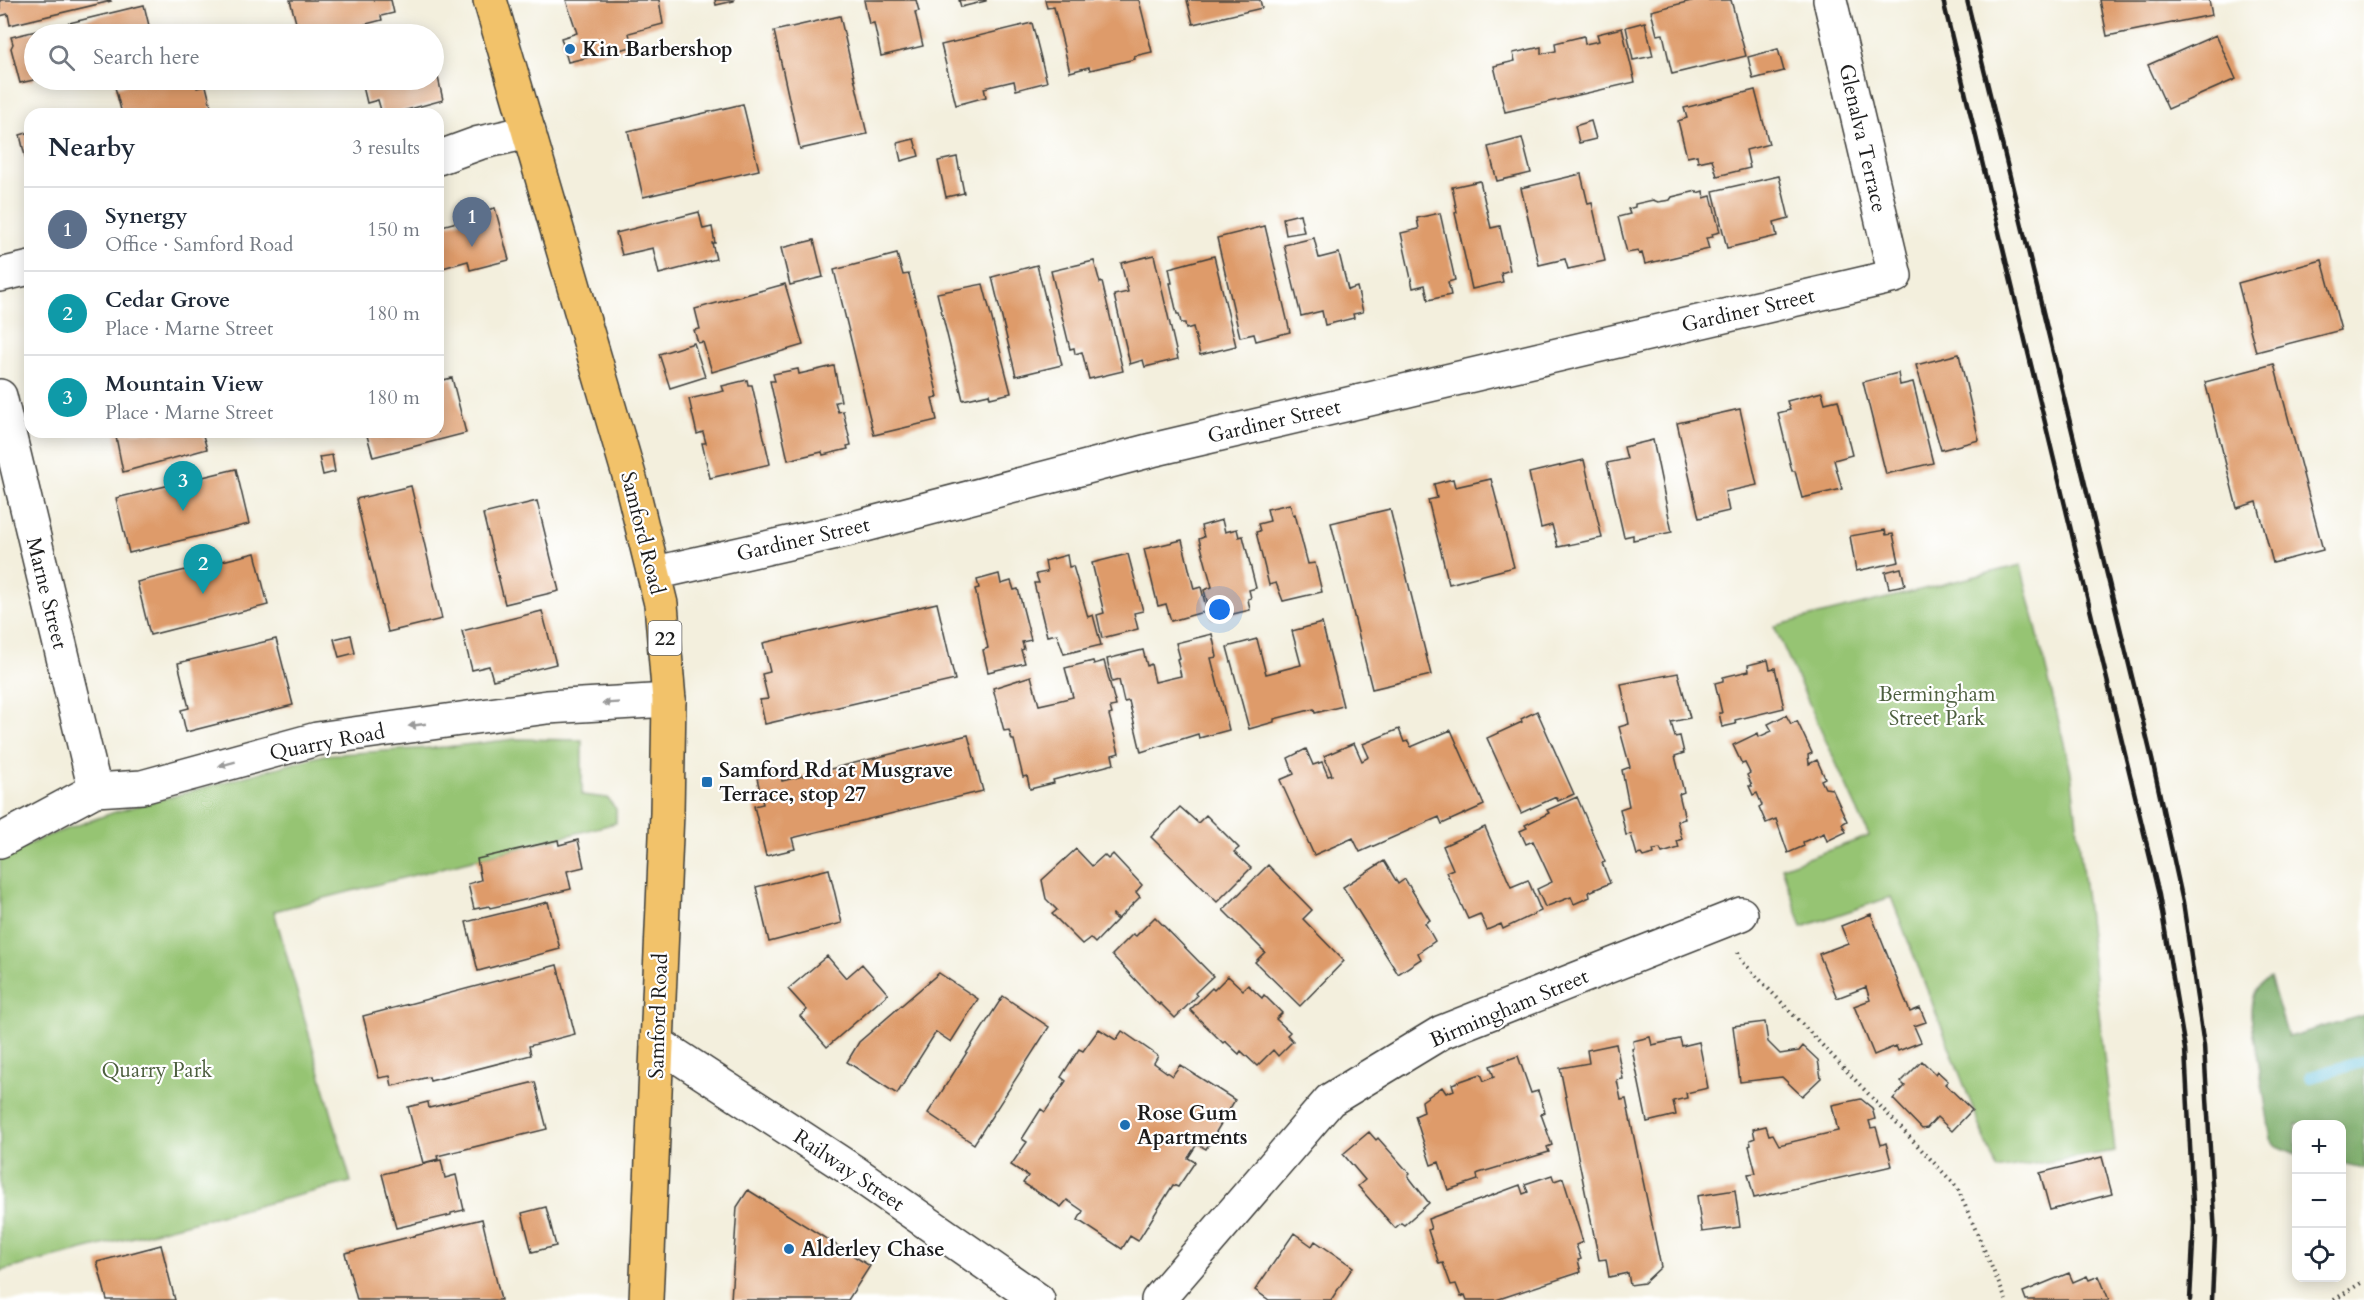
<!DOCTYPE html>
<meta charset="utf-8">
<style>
body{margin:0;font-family:Cardo,serif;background:#f6f6f7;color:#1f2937}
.controls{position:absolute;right:18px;bottom:18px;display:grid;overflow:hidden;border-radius:12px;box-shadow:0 3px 15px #0003}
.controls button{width:54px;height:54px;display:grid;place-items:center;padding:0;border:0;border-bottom:2px solid #e0e1e3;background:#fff;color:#1f2937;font:30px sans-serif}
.you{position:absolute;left:1220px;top:610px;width:21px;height:21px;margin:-15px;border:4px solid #fff;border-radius:50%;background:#1a73e8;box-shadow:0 0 0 9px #1a73e833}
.badge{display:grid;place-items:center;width:39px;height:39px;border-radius:50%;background:#b45309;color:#fff;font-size:20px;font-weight:700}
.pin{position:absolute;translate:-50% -50px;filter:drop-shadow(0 2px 3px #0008)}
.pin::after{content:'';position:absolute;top:32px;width:21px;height:18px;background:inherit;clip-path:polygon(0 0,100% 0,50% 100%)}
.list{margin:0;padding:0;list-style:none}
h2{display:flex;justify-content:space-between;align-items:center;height:78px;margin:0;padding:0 24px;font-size:26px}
h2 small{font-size:20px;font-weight:400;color:#747a83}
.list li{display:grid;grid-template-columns:39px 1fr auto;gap:18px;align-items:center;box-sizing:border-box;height:84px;padding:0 24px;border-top:2px solid #e0e1e3}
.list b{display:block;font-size:22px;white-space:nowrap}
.list p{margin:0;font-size:20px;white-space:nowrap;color:#747a83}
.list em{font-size:20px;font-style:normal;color:#747a83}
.icon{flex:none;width:33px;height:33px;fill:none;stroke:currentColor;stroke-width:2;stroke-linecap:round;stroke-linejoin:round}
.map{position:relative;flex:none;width:2364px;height:1300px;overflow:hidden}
.search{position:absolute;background:#fff;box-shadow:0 3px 15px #0003;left:24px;top:24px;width:420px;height:66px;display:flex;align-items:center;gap:15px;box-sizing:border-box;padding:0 21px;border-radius:33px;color:#747a83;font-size:22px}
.panel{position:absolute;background:#fff;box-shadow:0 3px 15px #0003;left:24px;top:108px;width:420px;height:330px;border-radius:18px}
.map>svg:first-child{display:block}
</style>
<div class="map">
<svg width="2364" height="1300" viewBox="0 0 2364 1300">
<rect width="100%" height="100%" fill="#fff"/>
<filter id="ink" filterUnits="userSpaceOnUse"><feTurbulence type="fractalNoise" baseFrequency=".0167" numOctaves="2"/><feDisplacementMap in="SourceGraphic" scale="12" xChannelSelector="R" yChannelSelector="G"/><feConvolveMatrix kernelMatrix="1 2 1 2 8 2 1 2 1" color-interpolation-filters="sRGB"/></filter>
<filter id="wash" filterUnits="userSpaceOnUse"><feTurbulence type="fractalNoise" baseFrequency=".008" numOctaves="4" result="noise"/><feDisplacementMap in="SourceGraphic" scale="24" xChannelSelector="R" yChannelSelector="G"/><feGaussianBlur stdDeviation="1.35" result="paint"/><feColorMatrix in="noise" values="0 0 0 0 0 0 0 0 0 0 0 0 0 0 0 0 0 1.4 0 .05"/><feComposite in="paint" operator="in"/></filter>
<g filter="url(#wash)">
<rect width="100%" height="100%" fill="#f3efdd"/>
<path fill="#96c473" stroke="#597048" stroke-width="1.5" d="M2021,565L2071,772L2115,1151L1997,1170L1891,897L1802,927L1782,867L1869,836L1774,626Z
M516,739L582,740V795L607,798L616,809V823L274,911L351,1182L0,1271V859L44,837L115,812L323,755L446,747Z"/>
<path fill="#78aa65" stroke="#4a6340" stroke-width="1.5" d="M2270,978L2288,1037L2364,1015V1169L2342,1164V1124H2296V1154L2275,1145L2271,1139L2251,1016C2251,997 2253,987 2270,978Z"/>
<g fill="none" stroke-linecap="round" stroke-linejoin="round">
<path stroke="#59bbd8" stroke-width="12" d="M2311,1077L2364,1061"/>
</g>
<g id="blocks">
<path fill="#de9b6b" d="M0,0H110L111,1L10,25L8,14L0,16Z
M290,0H391L394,13L381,16L382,20L327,34H299Z
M566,0H659L663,24L629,33L632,47L568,62L561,38L577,33Z
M715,0H734V1L716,5Z
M864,0H916L919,11L915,12L923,46L881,56L874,23L869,24Z
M959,0H986V1L961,7Z
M1045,0H1139L1152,52L1134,56L1135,59L1090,70L1089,67L1070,72L1054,7L1047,8Z
M1187,0H1260L1262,8L1193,24Z
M1695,0H1731L1746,56L1672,74L1663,34L1657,35L1651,11Z
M2100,0H2209L2212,15L2107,36Z
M144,5L151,34H34V80L20,83L11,48L13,44L11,37Z
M840,16L867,134L800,149L774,31Z
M1645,22L1653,56L1633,60L1626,27Z
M1032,23L1047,82L1016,90L1014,81L984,88L986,97L956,105L941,45Z
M1622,28L1635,82L1505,112L1494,66L1515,61L1513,53L1541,47V54L1556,51L1555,43L1584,36L1585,44L1599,41L1597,34Z
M2216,35L2236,79L2168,109L2148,65Z
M1778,49L1784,71L1753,79L1748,57Z
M434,59L443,100L392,114H382L378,100L367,103L362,82L369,80H434Z
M145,80H194L197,88L206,86L213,114H122L115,87Z
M1755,90L1769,144L1746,150L1750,168L1717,176L1712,159L1698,162L1697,155L1687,157L1678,121L1687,118L1684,108Z
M743,104L759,170L643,197L628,131Z
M1591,121L1596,139L1579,143L1575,126Z
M30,132V173H29L20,135Z
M1522,138L1531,173L1497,181L1488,147Z
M914,139L919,156L901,161L897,143Z
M957,157L964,193L946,197L938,161Z
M1581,174L1588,204L1592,203L1605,261L1568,269L1565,259L1539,265L1521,188Z
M1779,176L1789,218L1774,222L1777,236L1727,248L1713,191Z
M1480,181L1491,228L1500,226L1510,270L1501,273L1503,282L1472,289L1455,213L1457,212L1452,187Z
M1697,191V193L1703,191L1704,198L1711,196L1720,232L1712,234L1713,237L1706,238L1709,249L1645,264L1642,253L1639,254L1638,251L1627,253L1618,217L1630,214L1628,209L1635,207V204L1653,200L1658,202L1670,200L1672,197Z
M495,208L509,260L470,270L468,261L439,269L438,227L468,219L467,215Z
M699,212L703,229L712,227L715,243H712L716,259L659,274L653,248L622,255L616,233Z
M1440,213L1455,280L1448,282L1451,295L1428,300L1425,285L1413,288L1401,233L1419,229L1417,218Z
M1300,214L1304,232L1286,235L1283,218Z
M1265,226L1290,332L1256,341L1254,334L1240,337L1217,238Z
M1314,238L1319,258L1339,253L1348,290L1357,287L1363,312L1353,314L1354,318L1325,325L1322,311L1301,316L1284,245Z
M814,240L823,277L790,285L781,248Z
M897,254L903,275L909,274L938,397L932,398L937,420L874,435L834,270Z
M1154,255L1178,359L1145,367L1143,360L1130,364L1114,295L1128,292L1121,263Z
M1214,256L1236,346L1200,355L1193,327L1186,329L1185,323H1181L1179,314H1177L1170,283H1172L1169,268Z
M2322,260L2341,330L2256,352L2238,283Z
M1094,261L1100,283L1102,282L1123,371L1089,379L1082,352L1075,354L1074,348L1070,349L1051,271Z
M1037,265L1062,365L1016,376L992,277Z
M785,284L803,345L712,372L703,342L698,343L694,330L700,329L695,309Z
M983,284L1011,393L990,398L989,394L963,400L937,293Z
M694,343L705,377L670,388L659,354Z
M1959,354L1979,440L1941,450L1916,365Z
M2274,364L2323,550L2273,563L2257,502L2237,508L2205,382Z
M834,366L841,401L835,402L838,412L843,411L851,445L847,446L848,449L823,455L822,452L788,460L770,381H775L773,374L798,369L799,374Z
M1898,373L1900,385L1913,382L1933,463L1886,474L1863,382Z
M452,378L466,433L373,457L366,432H438V381Z
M747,380L748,385H752L770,464L710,478L702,443H706L703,432L697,434L689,399L724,391L722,386Z
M1822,392L1825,403L1838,400L1852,455L1834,460L1842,489L1802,498L1795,471H1792L1778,413L1790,410L1787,401Z
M1740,409L1757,485L1725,492L1729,511L1699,518L1677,423Z
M115,432H202L207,449L123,472Z
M1653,440L1672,532L1633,540V535L1624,537L1607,463L1627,459L1624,447Z
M332,455L335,472L323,475L319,457Z
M1584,460L1602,538L1558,547L1552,525L1541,528L1529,473Z
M236,469L249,524L129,553L116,498Z
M1453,479L1455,487L1491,479L1514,567L1449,584L1428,500L1437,498L1434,484Z
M411,486L442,619L388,632L356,499Z
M537,501L559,591L505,604L483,514Z
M1290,504L1293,515L1295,514L1308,564L1315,563L1322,592L1283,601L1276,583L1269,585L1256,532L1260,531L1258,524L1270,521L1267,509Z
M1390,509L1431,675L1372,689L1331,523Z
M1222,520L1225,532L1237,529L1239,537L1243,536L1256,588L1249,590L1251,598L1248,599L1250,610L1212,619L1204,590L1212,587L1199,539L1204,537L1201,526Z
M1885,530L1886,535L1893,534L1899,562L1856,571L1850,536Z
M1182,540L1194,589L1201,587L1207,611L1171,621L1166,604L1158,606L1144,549Z
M255,553L268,605L150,635L137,582Z
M1128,554L1143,611L1134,613L1138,629L1102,638L1097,615L1104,613L1092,563Z
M1067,555L1069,567L1073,566L1088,617L1093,615L1101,645L1064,654L1057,634L1047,636L1034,583H1039L1036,574L1047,572L1045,561Z
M1901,568L1905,585L1889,588L1885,572Z
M999,574L1001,584L1011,581L1014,590L1018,589L1031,640L1022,642L1024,649L1021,650L1025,663L988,672L983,650L988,648L975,589L979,588L977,580Z
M937,603L955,680L765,724L760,700L768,699L762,674L770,672L763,643Z
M542,611L556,664L493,680L489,666L472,670L462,631Z
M1322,623L1343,706L1315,713L1314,709L1274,719V722L1249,729L1227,647L1257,639L1266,674L1301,665L1292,631Z
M1212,634L1217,657L1211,658L1229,730L1199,738L1198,734L1141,752L1129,701L1124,702L1119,680L1112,682L1107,659L1143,650L1147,666L1151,664L1155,682L1181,676L1177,659L1180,658L1176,643Z
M351,635L355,653L339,657L334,639Z
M276,639L293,705L186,732L181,710L189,708L178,663Z
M1768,660L1770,669L1775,668L1784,708L1735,720L1736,724L1722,727L1719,713H1722L1715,683L1723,681V677L1749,671L1748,665Z
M1093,661L1094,664L1104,661L1116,706L1110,707L1112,714L1109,715L1119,753L1112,755L1114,764L1057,779L1053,780L1054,783L1030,789L1027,776L1023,777L1014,740H1012L1009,730L1004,731L993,688L1031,676L1039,705L1057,701L1073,697L1065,668Z
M1678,673L1690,718L1671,722L1675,737L1680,736L1684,753L1675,756L1684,792L1679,794L1685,819L1677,821L1682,839L1677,841L1679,848L1662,853L1660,849L1653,850L1654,854L1643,857L1641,854L1637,855L1631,834L1626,835L1620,809L1629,806L1622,770L1630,767L1619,727L1629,724L1621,684Z
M1537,711L1574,794L1558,801L1556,797L1521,813L1487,738L1522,722L1521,719Z
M1786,715L1791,724L1797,721L1812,753L1808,755L1809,764L1817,760L1825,778L1821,780L1825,788L1832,789L1847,821L1842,824L1846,832L1827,841L1824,833L1803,842L1804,846L1788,853L1776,819L1766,823L1759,807L1762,805L1757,793L1753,795L1749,786H1752L1747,775L1750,773L1745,763L1742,764L1733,745L1758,733L1759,737L1772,731L1768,724Z
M1399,729L1404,742L1408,741L1411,747L1451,730L1484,805L1442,824L1439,817L1360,852L1353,838L1314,855L1280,780L1294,774L1288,758L1306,749L1313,765L1322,762L1328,776L1332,775L1324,756L1354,743L1362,761L1369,757L1363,744Z
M968,735L983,791L792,838L795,849L766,856L754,806L763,804L757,778L780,772L782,781Z
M1577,797L1605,862L1602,863L1610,883L1589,892L1590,897L1574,904L1571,897L1545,907L1537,889L1552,882L1533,841L1526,844L1520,831L1527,828L1525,825L1549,813L1547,810Z
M1180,807L1198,823L1206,815L1239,848L1234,852L1251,868L1217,902L1151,837Z
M1485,827L1511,887L1528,880L1541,911L1503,929L1501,924L1487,930L1480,914L1468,919L1446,872L1453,869L1443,846Z
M558,840L559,845L578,840L584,867L567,871L571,889L490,908L489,906L474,909L468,884L481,880L477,859Z
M1076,849L1092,866L1104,855L1108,859L1113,854L1142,885L1136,892L1140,897L1118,919L1113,914L1112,916L1117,920L1095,943L1090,938L1082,944L1052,914L1057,910L1046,899L1042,880Z
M1384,861L1398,884L1405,879L1430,920L1425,923L1435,941L1418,953L1421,959L1398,974L1343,887Z
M1268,865L1312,910L1303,919L1344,961L1300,1006L1255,962L1265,952L1223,910Z
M829,869L842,923L769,942L756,887Z
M548,902L560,949L478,971L466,922Z
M1871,914L1910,1012L1920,1008L1926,1022L1914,1026L1921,1042L1898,1051L1896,1046L1874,1055L1854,1006L1870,1000L1866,987L1837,998L1819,954L1848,943L1841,926Z
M1155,917L1213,976L1195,993L1197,996L1175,1018L1160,1003L1159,1005L1112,955L1133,934L1136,936Z
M827,956L846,978L862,964L888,994L827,1047L800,1016L807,1010L788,989Z
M557,965L575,1034L529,1046L531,1055L430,1081L429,1077L392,1086L390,1076L379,1078L363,1016Z
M939,973L978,999L951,1042L936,1032L897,1094L847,1062L859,1042Z
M1228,976L1243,990L1248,985L1262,998L1264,995L1282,1013L1276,1019L1290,1032L1287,1035L1293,1041L1278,1056L1273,1050L1257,1066L1241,1051L1239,1054L1225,1041L1223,1043L1190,1010L1212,988L1214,990Z
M1003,996L1049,1027L974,1144L928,1113Z
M1765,1022L1768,1042L1780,1054L1799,1051L1803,1046L1818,1060L1821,1078L1802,1096L1782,1077L1740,1082L1733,1026Z
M1099,1029L1116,1040L1122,1031L1158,1056L1154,1063L1172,1076L1180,1065L1235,1100L1206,1149L1197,1144L1188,1158L1195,1162L1178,1187L1173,1185L1138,1241L1130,1236L1122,1249L1078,1220L1083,1211L1067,1200L1061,1207L1023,1183L1028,1176L1011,1165L1027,1142L1022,1139L1041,1109L1045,1112L1066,1081L1061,1077L1079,1049L1083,1051Z
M1650,1037L1652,1045L1680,1039L1682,1046L1699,1042L1708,1088L1686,1093L1687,1098L1673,1101L1676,1115L1647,1122L1632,1049L1634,1048L1633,1041Z
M1616,1044L1623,1079L1617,1080L1621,1100L1626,1099L1661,1267L1644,1283L1630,1285L1628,1273L1609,1277L1606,1259L1599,1260L1560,1068L1589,1063L1587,1050Z
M1518,1056L1531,1093L1538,1091L1545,1112L1541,1114L1552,1145L1547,1147L1549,1152L1479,1173L1477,1174L1478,1180L1448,1190L1439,1162L1431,1165L1415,1116L1424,1112L1422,1101L1442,1087L1446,1093L1454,1090L1452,1084L1481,1074L1484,1081L1494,1077L1490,1066Z
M1922,1061L1935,1074L1937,1071L1948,1081L1945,1084L1972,1110L1952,1131L1937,1117L1927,1128L1922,1129L1893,1099L1905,1086L1901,1082Z
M535,1082L547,1129L437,1156L438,1159L423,1163L408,1107L428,1102L429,1108Z
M1861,1099L1872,1108L1875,1119L1869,1121L1871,1128L1876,1127L1881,1145L1886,1143L1892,1166L1754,1198L1748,1174L1756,1173L1749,1146L1751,1145L1750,1140L1755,1138L1753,1129L1766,1126L1769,1135L1773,1134L1779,1145L1838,1131L1832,1105Z
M1369,1132L1376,1140L1378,1138L1410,1174L1408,1176L1429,1203L1404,1225L1401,1223L1395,1228L1358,1186L1365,1180L1343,1154Z
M2102,1157L2112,1194L2050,1210L2040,1173Z
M441,1160L445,1178L456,1175L464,1210L451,1213V1215L396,1228L382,1174Z
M1552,1175L1554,1181L1563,1178L1583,1242L1576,1245L1581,1259L1578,1260L1581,1272L1496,1300H1467L1465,1295L1461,1297L1456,1284L1451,1285L1443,1263L1439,1264L1428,1230L1431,1229L1428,1219L1520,1185L1523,1194L1528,1192L1525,1184Z
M748,1190L870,1266L848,1300H731L737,1207Z
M1735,1190L1740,1227L1702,1232L1697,1196Z
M546,1207L556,1246L532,1252L522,1213Z
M482,1219L501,1300H357L345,1253Z
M1294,1233L1312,1246L1315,1241L1353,1267L1331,1300H1269L1255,1290Z
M161,1245L175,1300H107L97,1262Z
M2069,1273L2073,1282L2087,1276L2089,1280L2099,1276L2109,1300H2026L2023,1292Z"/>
</g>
</g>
<g filter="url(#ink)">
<use href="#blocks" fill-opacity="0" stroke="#3c3c39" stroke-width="1.5"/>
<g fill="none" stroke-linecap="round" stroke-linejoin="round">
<g stroke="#3c3c39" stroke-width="36">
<path id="minor" d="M0,396L95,790
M655,573L846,530L1152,450L1895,276L1830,0
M0,841L95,790L142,787L317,739L547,707L669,700
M657,1043L853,1171L1038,1300
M1158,1300L1330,1100L1442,1032L1741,914"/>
</g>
<g stroke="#3c3c39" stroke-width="36">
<path id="tertiary" d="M438,158L479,143L529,132
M0,275L30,268"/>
</g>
<g stroke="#3c3c39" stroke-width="36">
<path id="primary" d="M490,0L631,482L661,604L669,700L667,813L646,1300"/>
</g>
<path stroke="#3c3c39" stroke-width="4" stroke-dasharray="1.5 4.5" stroke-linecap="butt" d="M1738,952L1743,962L1957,1187L2006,1300
M2334,1300L2364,1281"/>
<use href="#minor" stroke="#fff" stroke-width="33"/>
<use href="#tertiary" stroke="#fff" stroke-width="33"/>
<use href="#primary" stroke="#f2c26a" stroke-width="33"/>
<path stroke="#1c1c1c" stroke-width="4.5" d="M1943,0L2159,895L2185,1049L2194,1223L2190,1300
M1967,0L2152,759L2183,902L2204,1046L2215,1235L2212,1300"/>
</g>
<defs><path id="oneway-solid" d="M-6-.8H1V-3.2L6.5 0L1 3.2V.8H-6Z" transform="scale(1.5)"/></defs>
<g fill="#999">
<use href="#oneway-solid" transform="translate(611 703) rotate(177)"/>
<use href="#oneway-solid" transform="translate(417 725) rotate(172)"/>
<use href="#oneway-solid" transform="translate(227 764) rotate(165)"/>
</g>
</g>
<g fill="#1f6fb2" stroke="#fff" stroke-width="2">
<circle cx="570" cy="49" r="6"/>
<rect x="701" y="776" width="12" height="12" rx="3"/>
<circle cx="1125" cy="1125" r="6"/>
<circle cx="789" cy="1249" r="6"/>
</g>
<g text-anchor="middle" stroke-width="4.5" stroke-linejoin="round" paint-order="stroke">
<rect fill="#fff" stroke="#606060" stroke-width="1.5" x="648.5" y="621" width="33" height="34" rx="4.5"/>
<g font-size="20" font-weight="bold" fill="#1c1c1c">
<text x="665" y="645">22</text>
</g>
<g font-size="21" font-weight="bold" fill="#1c1c1c" stroke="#fff" text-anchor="start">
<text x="582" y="56">Kin Barbershop</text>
<text x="719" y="777">Samford Rd at Musgrave<tspan x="719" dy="24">Terrace, stop 27</tspan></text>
<text x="1137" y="1120">Rose Gum<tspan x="1137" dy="24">Apartments</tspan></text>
<text x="801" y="1256">Alderley Chase</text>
</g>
<g font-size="21" fill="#1c1c1c" stroke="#fff">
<text transform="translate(1863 138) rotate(77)" y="7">Glenalva Terrace</text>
<text transform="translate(1748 310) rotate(-13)" y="7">Gardiner Street</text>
<text transform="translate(1274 421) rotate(-13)" y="7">Gardiner Street</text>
<text transform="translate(643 533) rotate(76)" y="7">Samford Road</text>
<text transform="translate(803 539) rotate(-13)" y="7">Gardiner Street</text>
<text transform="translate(47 593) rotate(76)" y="7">Marne Street</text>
<text transform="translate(327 742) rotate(-11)" y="7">Quarry Road</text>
<text transform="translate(1509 1008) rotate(-23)" y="7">Birmingham Street</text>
<text transform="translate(658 1016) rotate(-88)" y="7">Samford Road</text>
<text transform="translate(849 1170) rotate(34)" y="7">Railway Street</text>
</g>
<g font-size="21" fill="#4d5f3f" stroke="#fff">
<text x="1937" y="701">Bermingham<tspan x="1937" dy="24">Street Park</tspan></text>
<text x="157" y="1077">Quarry Park</text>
</g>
</g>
</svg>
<div class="controls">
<button>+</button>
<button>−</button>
<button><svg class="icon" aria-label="locate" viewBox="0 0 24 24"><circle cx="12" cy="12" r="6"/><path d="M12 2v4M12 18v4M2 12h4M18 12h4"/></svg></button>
</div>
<div class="you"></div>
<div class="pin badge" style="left:472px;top:247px;background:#5c6f8a">1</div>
<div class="pin badge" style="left:203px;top:594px;background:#0f9aa8">2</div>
<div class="pin badge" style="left:183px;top:511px;background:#0f9aa8">3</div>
<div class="search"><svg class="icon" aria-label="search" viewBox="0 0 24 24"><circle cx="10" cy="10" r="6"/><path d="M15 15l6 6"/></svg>Search here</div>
<section class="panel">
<h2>Nearby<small>3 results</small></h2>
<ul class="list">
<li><span class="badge" style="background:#5c6f8a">1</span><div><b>Synergy</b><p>Office · Samford Road</p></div><em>150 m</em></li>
<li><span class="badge" style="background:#0f9aa8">2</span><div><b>Cedar Grove</b><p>Place · Marne Street</p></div><em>180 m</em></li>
<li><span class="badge" style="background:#0f9aa8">3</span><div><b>Mountain View</b><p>Place · Marne Street</p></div><em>180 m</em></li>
</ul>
</section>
</div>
